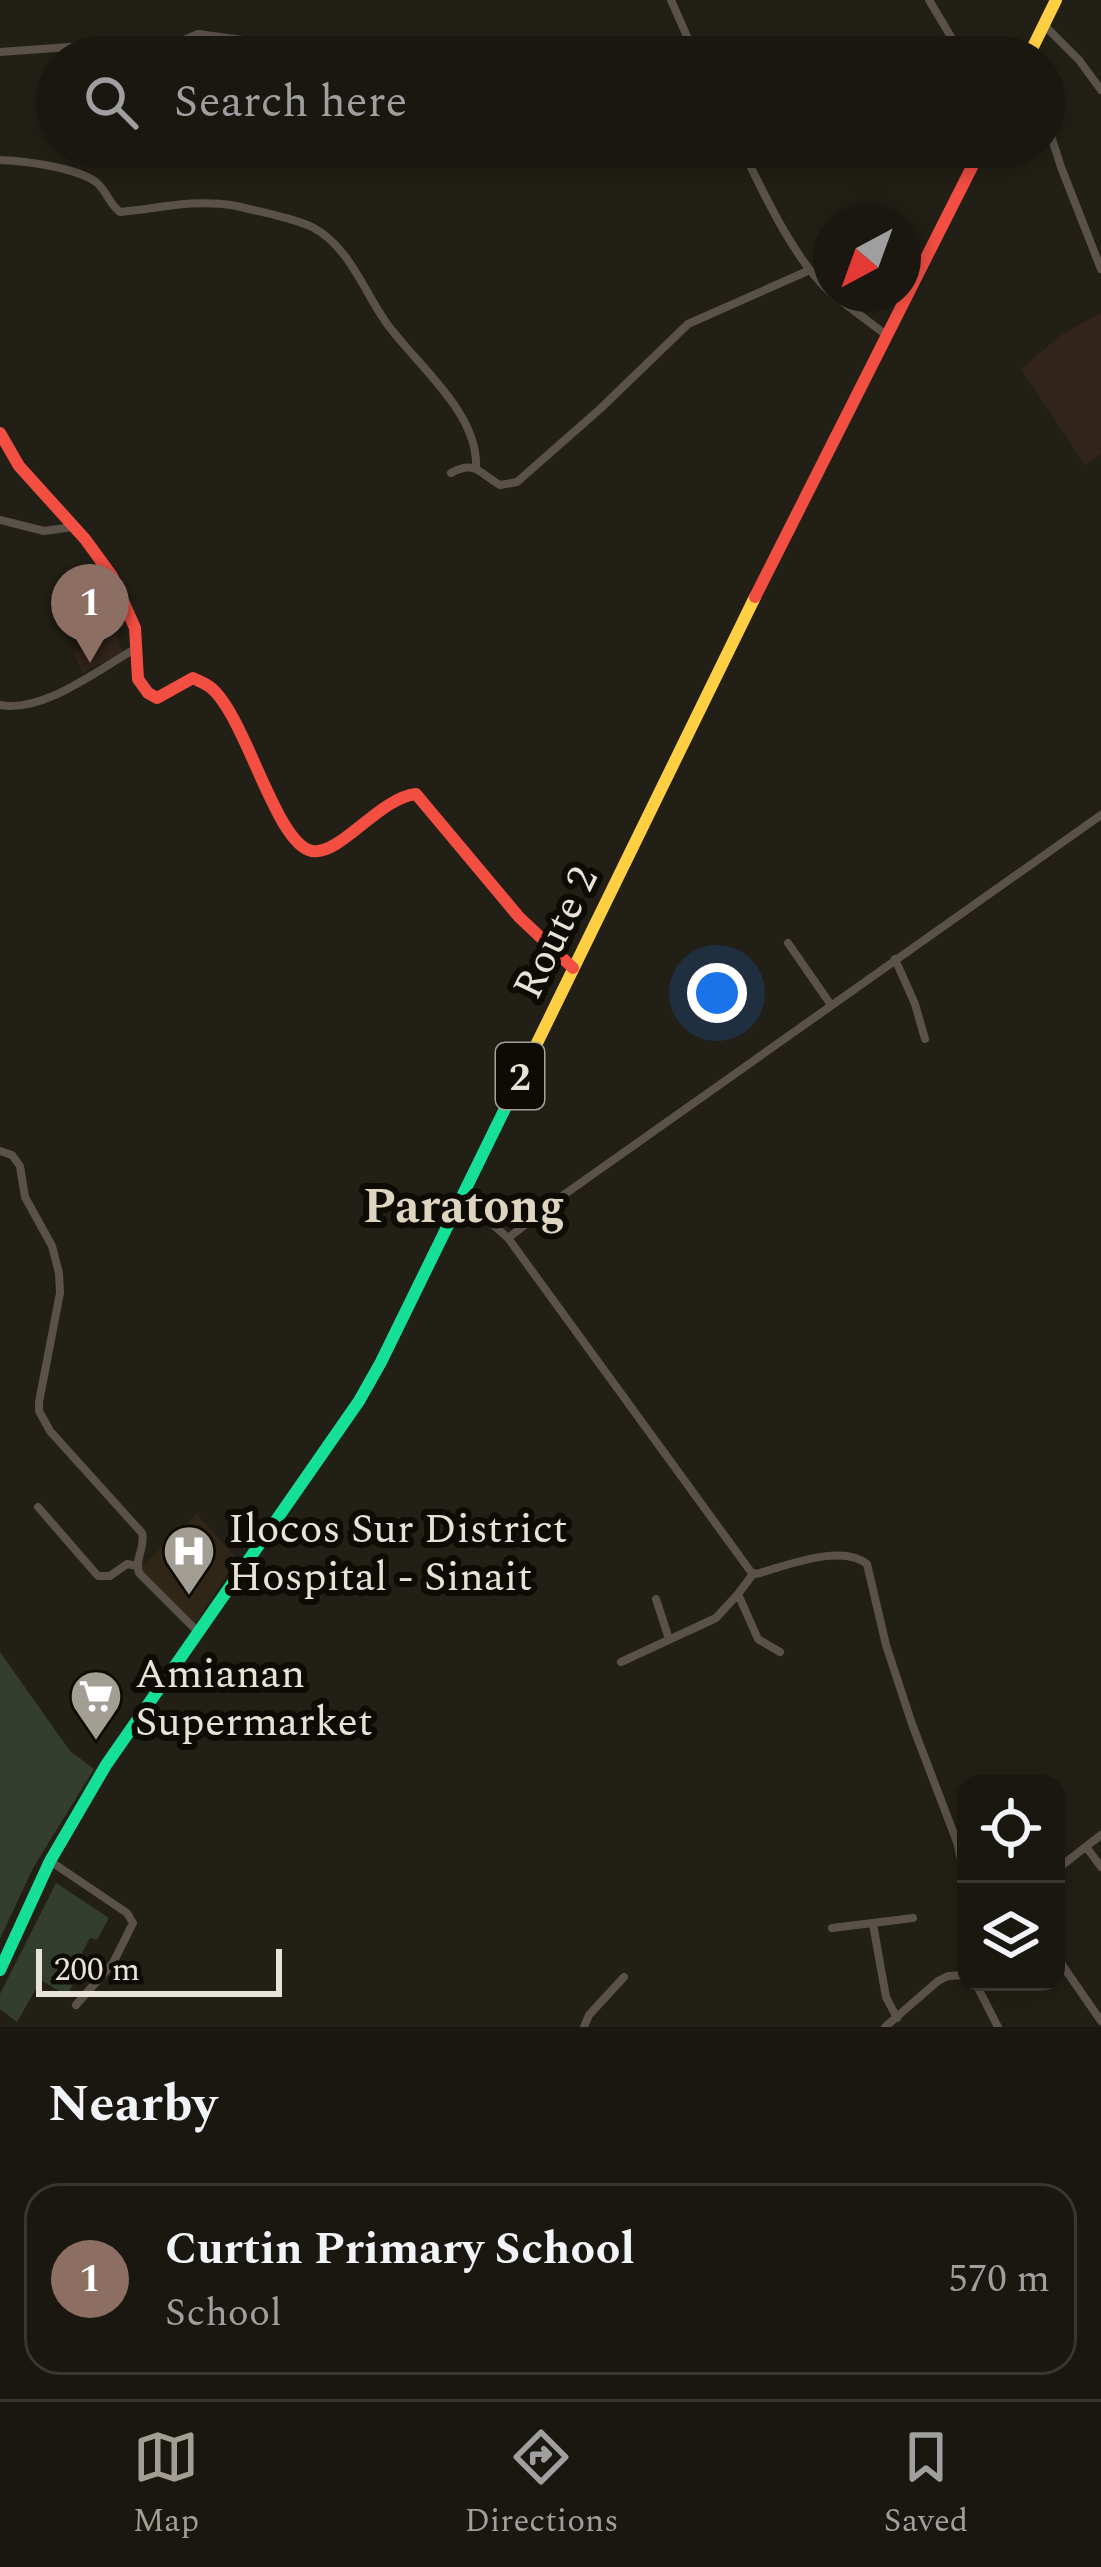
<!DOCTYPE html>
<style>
body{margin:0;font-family:Spectral,serif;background:#232019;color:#f1f3f6}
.controls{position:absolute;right:36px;bottom:36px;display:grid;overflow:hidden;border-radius:24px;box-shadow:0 6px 18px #0003}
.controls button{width:108px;height:108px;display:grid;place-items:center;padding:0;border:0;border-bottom:3px solid #383630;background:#1a1710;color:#f1f3f6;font:60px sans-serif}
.compass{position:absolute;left:813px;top:204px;width:108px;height:108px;border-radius:50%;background:#1a1710;box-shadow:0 6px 18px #0003;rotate:221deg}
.scale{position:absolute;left:36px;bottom:30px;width:246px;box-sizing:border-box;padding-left:12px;border:6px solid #e8e3d8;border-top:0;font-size:33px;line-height:42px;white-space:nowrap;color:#e8e3d8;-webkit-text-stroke:9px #0e0b05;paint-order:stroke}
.you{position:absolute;left:717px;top:993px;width:42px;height:42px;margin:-30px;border:9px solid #fff;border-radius:50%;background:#1a73e8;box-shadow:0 0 0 18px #1a73e833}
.badge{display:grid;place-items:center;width:78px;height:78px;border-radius:50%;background:#a39e94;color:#fff;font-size:39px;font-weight:700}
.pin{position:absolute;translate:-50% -99px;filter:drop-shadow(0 3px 6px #0008)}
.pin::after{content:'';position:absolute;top:63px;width:42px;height:36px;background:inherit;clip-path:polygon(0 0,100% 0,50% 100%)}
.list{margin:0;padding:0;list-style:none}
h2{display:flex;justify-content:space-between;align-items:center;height:156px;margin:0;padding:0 48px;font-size:51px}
h2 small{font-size:39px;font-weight:400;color:#9f9f9f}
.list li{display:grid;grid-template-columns:78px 1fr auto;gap:36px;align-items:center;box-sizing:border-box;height:192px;margin:0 24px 24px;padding:0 24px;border:3px solid #383630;border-radius:36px}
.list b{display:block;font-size:45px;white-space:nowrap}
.list p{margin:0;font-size:39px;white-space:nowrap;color:#9f9f9f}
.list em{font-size:39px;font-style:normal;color:#9f9f9f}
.icon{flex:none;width:66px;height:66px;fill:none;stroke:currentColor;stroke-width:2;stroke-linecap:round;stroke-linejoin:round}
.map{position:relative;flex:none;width:1101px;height:2027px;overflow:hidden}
.search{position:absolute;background:#1a1710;box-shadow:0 6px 18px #0003;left:36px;right:36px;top:36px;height:132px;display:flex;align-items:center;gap:30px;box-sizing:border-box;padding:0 42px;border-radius:66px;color:#9f9f9f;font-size:45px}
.sheet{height:372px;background:#1a1710}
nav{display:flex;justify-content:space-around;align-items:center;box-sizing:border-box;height:168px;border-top:3px solid #383630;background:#1a1710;font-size:33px;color:#9f9f9f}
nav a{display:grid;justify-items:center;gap:6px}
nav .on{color:#a39e94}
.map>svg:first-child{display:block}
</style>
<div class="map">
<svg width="1101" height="2027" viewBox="0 0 1101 2027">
<rect width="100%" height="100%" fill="#221f16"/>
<path fill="#32241a" d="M1101,313V454L1085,465L1021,369L1062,334Z
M116,635L123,652L82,673L74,653Z"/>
<path fill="#302618" d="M197,1514L237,1559L194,1626L139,1569Z"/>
<path fill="#333e2f" d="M0,1652L70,1751L94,1769L33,1868L0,1939Z
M56,1883L109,1918L97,1940L90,1938L82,1953L87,1957L67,1996L41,1980L17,2022L0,2009V1994Z"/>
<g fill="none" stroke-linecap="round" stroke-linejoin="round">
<path stroke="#5a524a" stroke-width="8" d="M671,0L696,57
M929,0L963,57
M1044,25L1079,60L1101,90
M0,52L97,45L123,57
M143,57L198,34L250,41
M1044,114L1061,167L1101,269
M741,147C763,192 794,260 831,293
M0,160C25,161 75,167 96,182C107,191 109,204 120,212C156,209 194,199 231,205C243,207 255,211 267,213C282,217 298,220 312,227C348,245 364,291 385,321C415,364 479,412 476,468
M832,294L885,334
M451,473C476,460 479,473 500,485L517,482L600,409L688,324L810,270
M0,520L44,531L73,527
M0,705C44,713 97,670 135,649
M788,943L831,1005
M895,959L915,1004L925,1039
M0,1151L12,1155L20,1166L25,1197L52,1246L59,1273L60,1293L39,1402V1411L50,1431L142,1533C146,1547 134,1559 139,1573L198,1632
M463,1198L508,1238L751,1572L756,1574C786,1566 842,1543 867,1564L886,1645L912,1724L957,1842L966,1883
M508,1238L565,1194L1101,815
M38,1507L98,1576H110L127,1564L137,1566
M753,1574L738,1594L758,1639L780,1652
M656,1599L669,1639
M621,1662L716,1618L738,1594
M1087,1848L1101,1867
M50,1861L127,1913L133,1923L113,1963L76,2005
M1056,1870L1101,1835
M873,1924L886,1997L897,2018
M832,1928L913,1918
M1056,1956L1101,2021
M975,1982L998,2027
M584,2027L589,2015L624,1977
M885,2027L938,1981L948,1976L966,1975"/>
<path stroke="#16e098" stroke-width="12" d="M0,1970L50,1861L106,1765L359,1401L381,1362L518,1082"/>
<path stroke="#ffcf43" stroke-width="12" d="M1028,57L1056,0
M518,1082L755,597"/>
<path stroke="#f24e42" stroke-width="12" d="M0,433L19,466L85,539L112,576L135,628L138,679L148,693L157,698L193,678C199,681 205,683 210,687C246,715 275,844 312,851C340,856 379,798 416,794L519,917L573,968
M755,597L982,147"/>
</g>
<defs>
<g id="hospital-pin" transform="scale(2.7)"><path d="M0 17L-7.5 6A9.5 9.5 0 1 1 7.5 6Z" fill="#a39e94" stroke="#0e0b05"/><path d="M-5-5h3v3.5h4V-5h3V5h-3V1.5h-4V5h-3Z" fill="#fff"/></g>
<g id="supermarket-pin" transform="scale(2.7)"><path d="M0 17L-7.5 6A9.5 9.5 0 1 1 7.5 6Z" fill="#a39e94" stroke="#0e0b05"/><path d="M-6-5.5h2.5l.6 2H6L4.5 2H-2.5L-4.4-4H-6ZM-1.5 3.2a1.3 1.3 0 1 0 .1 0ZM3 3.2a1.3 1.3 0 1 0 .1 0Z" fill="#fff"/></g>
</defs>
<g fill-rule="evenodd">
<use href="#hospital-pin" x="189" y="1551"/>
<use href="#supermarket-pin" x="96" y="1696"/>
</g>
<g text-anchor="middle" stroke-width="12" stroke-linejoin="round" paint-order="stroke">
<rect fill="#0e0b05" stroke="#a7a299" stroke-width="3" x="496" y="1043" width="48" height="66" rx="9"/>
<g font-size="39" font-weight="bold" fill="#e8e3d8">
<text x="520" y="1090">2</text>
</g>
<g font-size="42" fill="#e8e3d8" stroke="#0e0b05">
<text transform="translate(554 932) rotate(-64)" y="15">Route 2</text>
</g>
<g font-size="42" fill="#e8e3d8" stroke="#0e0b05" text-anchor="start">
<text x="228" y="1542">Ilocos Sur District<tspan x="228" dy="48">Hospital - Sinait</tspan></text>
<text x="135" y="1687">Amianan<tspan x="135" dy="48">Supermarket</tspan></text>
</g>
<g font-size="48" font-weight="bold" fill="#ded4bf" stroke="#0e0b05">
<text x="464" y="1222">Paratong</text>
</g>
</g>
</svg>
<div class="controls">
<button><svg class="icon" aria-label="locate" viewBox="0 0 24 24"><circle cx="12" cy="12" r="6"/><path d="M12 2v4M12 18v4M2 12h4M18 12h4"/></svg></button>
<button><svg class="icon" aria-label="layers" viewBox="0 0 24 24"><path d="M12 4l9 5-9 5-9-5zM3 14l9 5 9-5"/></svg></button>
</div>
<svg class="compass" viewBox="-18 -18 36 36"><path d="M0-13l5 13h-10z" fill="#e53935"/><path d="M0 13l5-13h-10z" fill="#9f9f9f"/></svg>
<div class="scale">200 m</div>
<div class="you"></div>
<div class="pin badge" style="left:90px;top:663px;background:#8d6e63">1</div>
<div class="search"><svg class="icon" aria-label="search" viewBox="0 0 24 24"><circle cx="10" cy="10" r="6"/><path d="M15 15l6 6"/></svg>Search here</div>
</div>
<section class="sheet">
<h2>Nearby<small></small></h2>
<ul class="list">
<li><span class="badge" style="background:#8d6e63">1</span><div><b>Curtin Primary School</b><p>School</p></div><em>570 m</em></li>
</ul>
</section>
<nav>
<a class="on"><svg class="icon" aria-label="map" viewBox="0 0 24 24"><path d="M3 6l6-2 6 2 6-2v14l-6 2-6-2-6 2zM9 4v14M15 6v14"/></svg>Map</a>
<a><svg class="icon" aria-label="directions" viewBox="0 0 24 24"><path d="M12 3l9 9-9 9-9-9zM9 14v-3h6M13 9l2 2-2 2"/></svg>Directions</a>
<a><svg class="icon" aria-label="saved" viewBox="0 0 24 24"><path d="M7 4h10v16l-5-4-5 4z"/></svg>Saved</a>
</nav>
